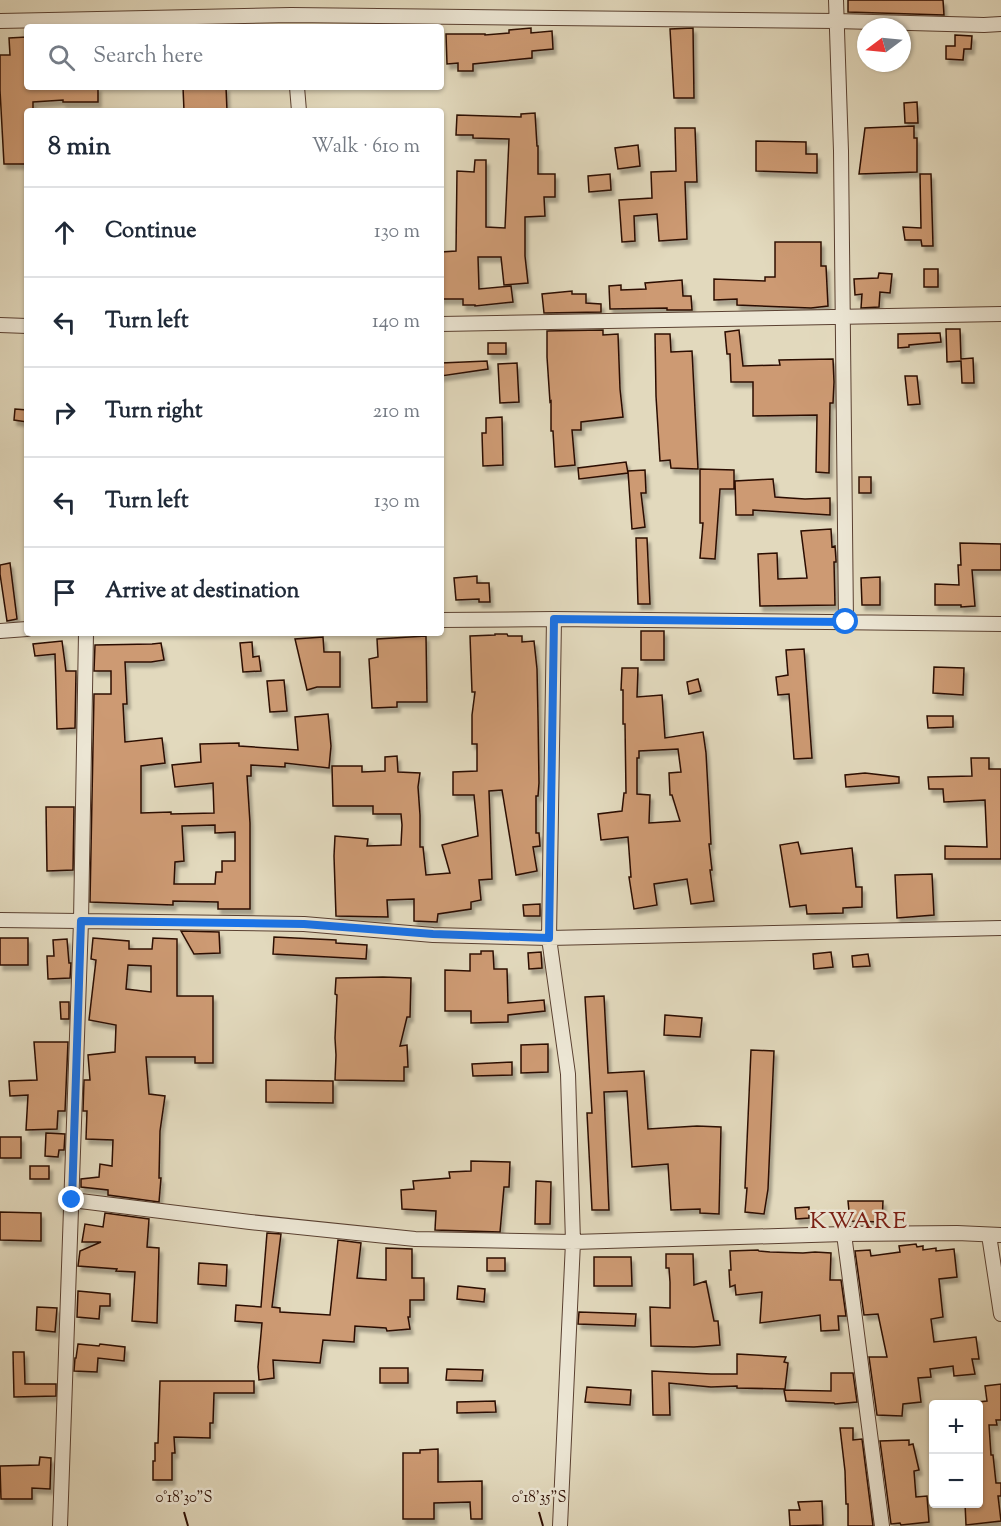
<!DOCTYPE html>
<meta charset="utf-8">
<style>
body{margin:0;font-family:"Sorts Mill Goudy",serif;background:#f6f6f7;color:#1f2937}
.controls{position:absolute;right:18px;bottom:18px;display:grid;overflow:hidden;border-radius:6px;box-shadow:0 2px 4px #0004}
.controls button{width:54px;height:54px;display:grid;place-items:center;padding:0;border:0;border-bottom:2px solid #e0e1e3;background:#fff;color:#1f2937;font:30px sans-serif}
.compass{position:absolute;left:857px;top:18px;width:54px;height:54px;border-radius:50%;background:#fff;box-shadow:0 2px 4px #0004;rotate:254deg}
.stop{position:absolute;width:18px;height:18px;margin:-14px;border:4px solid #1a73e8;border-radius:50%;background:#fff}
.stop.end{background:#1a73e8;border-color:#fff;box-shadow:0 2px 6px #0008}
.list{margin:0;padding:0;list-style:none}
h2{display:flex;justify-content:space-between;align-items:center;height:78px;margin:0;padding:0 24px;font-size:26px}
h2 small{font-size:20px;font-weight:400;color:#747a83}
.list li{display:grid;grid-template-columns:39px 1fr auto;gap:18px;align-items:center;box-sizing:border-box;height:90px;padding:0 24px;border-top:2px solid #e0e1e3}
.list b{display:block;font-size:22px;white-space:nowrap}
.list em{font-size:20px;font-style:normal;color:#747a83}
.icon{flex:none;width:33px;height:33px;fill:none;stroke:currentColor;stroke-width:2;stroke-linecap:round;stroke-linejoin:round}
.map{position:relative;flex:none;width:1001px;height:1526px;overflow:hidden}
.search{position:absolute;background:#fff;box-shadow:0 2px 4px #0004;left:24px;top:24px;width:420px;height:66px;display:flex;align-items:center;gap:15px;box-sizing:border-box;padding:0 21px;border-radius:6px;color:#747a83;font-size:22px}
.panel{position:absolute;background:#fff;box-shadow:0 2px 4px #0004;left:24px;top:108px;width:420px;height:528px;border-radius:6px}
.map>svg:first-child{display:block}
</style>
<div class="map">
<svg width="1001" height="1526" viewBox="0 0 1001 1526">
<defs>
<filter id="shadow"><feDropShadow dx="3" dy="5" stdDeviation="1.5" flood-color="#0004"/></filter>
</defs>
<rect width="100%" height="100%" fill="#e2d9bd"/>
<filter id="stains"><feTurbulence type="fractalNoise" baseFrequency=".00333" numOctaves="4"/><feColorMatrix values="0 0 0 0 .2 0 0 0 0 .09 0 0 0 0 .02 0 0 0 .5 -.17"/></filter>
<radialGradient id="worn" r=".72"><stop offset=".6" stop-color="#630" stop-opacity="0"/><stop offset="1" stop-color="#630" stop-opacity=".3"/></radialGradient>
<path fill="#cd9a73" stroke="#2c0d02" stroke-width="1.5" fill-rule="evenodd" filter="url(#shadow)" d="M848,0H943L944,15L848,12Z
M531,28V33L552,31L553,49L532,51V58L473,64V71H458V63L447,64L446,34H485V35L509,33V30Z
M693,28L694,98H674L670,29Z
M955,35L972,36L971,49H964L963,60L946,59V46H955Z
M27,37V87H98V102H63V100L33,102V111H27V164H4L0,90V55H10L9,38Z
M183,87H226L227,111H184Z
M917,102L918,123H905L904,103Z
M535,113L537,146H538V174H555V197H544L545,216L525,217V256L528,283L504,285L501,257H478L479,289L511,286L513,302L475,306V305H463V299H441V252L456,251L457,171L474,172L475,160H486V227L505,228L509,139L473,138V135H456L457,115L521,117V114Z
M914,126V138H917V172L859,174L865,128Z
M675,128H695L697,182H685L687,239L659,241L657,214L634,216L635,241L622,242L619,200L652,198L651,172L676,171Z
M756,141L806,142V154H817V173L756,171Z
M638,145L640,166L618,169L615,148Z
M610,174L611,190L589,192L588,176Z
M920,174H931L933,246H922L921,240H905L903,227L921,228Z
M775,242H821V266H826L828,306L811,308L737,305V299L714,300V279L765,281V277H775Z
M924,269H938V287H924Z
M879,273L892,274L890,293L880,292L879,307L861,308L862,294L855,295L854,279L878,278Z
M682,280L683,296H691L692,310H667V308L610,309L609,286L621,285V290L646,289L645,283Z
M572,291V294H586V303L601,304V312L544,313L542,294Z
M946,329H960L961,359L973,358L974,383H962L961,361L947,362Z
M603,330V335L618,334L620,389L623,417L581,422V430H572L575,465L555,467L553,431H551V401L550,402L547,357V331Z
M739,330L743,366L780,365L779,360L833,359L834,382L833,403H830L829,473L816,472L817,415L753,416V382H731L730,354H727L725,332Z
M940,333L941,342L909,345V347L898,348V334Z
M655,334H670L671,352L692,351L698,469L671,468L670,460L660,461L656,396Z
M488,343H506V354H488Z
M487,361L488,369L441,376V363Z
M517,363L519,402L500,403L498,364Z
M905,376H917L920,404L908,405Z
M15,409L27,410V422L14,420Z
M502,417L503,465L483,466L482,433H486V418Z
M626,462L628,473L579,479L578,468Z
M700,469L734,470V489H720L715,559L700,558L703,523H700Z
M645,470L646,493H641L645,527L632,529L628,471Z
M859,477H871V493H859Z
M773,479L775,497L805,499L830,498V515L753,510V515H736L735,481Z
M831,529L832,547L835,546L836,560V562H834L835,605L760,606L758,554L777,553L778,579L807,578L801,531Z
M636,538H647L650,604H638Z
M960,543L1001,544V570H972L975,606L961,607V605H935V584L959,585L958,565H961Z
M10,563L17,619L7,621L0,574V565Z
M477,576V583H489L490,602H479V599L456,600L454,578Z
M880,577V605H862L861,578Z
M641,631H664V660H641Z
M495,634H507L508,636H522V642L534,641L537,669L538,717L539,783L538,796H536V833H539L540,846L533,847L537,871L516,875L502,790L489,791L492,879L479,880L481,900L471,902V909L438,914L437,922L414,921V899L387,900L388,917L336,916L334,856L335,836L368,839L367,846L401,845L402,825L401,814H373V806H333L332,766H362V772L385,771V757L397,756L398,772L420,773L418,787L420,815V847H423L426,875L450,873L442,845L478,836L474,795H453V772L477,771V744H472V715L475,692H472L470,636L495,635Z
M426,636L427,702H397V707L372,708L369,659L378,657L377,639Z
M323,637L324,652H340V687H317L307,690L295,639Z
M62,641L66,671H76L75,728L57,729L55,654L35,656L33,644Z
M252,642L253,657L259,656L261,671L243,672L240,643Z
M161,643L164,660L151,662H125L127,704H123L125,742L162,738L165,763L141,766V813L171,812V814L214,813L213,783L175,787L172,765L201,762L200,744L239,743V746L298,750L295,717L328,714L331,746L329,768L285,763V767L251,765V776H247L250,823V909H218V902L173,901V905L90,902L94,694H111V671H94L95,645L152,644ZM215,825V833L235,832V861H222V872H216L215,884H174L175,862L184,861L182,826Z
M804,649L812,758L794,759L789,694L778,695L776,677L788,675L786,650Z
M934,667L964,668L963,695L933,693Z
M622,668H638L637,697L662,695L665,738L703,732L706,753L711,844H709L712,870H710L714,901L691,904L687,879L654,884L657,905L634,909L629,877H631L628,837L601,840L598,814L622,811L624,793H626L625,724H623V690H621ZM678,749L681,772L669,773L670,795H672L680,821L649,823L650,795L637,794V758H639V751Z
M698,679L701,691L689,694L687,682Z
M284,680L287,711L270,712L267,681Z
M927,716H953V727L928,728Z
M971,758H989V769H1001V859H945V846L987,847L985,800L944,802L943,789H929L928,777L972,776Z
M865,773L899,777V783L846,787L845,775Z
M46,807H74L73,870L47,871Z
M798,842L801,854L852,848L856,887H862V907L843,908V913L807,914L806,905L790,907L780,845Z
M932,874L934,915L897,918L895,875Z
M540,904V916H524L523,905Z
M181,931L219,932L220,953L194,954Z
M274,937L336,940V943L367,945L366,959L273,954Z
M0,938H28V965H0Z
M93,938L129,941V949H152L153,938L177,939V996H213V1063H195V1057H146L149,1094L165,1096L160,1131L159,1178H161L159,1202L108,1195V1190L81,1187V1179L99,1177L100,1164L112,1166L113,1140L86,1139L87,1111H83L84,1080H90L88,1055L115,1052L116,1025L89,1020L96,960L91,959ZM128,965L151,966V992L126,989Z
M67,939L69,963H71L70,978L48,979L47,956H54L53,940Z
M481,951H493L494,969H507L508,1003L544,1000L545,1011L508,1015V1022L471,1023V1011H445V970L470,971V954H481Z
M541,952L542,968L529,969L528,953Z
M831,952L833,967L814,969L813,954Z
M868,954L870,966L853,967L852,956Z
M383,977L411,978L410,1017H407L400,1046L407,1045L408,1067H404V1081L335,1080L336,1055L335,1038L337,995L335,994L336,978Z
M604,996L608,1073L644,1071L648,1129L697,1126L721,1127L719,1214L700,1213V1209L671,1210L668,1164L632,1167L627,1091L604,1092L609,1210H592L587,1113H592L585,997Z
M60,1002H69V1019H61Z
M665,1015L702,1018L700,1037L664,1035Z
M34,1042H68L65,1111H58L57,1129L26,1130L28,1095L10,1096L9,1081L37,1080Z
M548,1044V1072L521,1073V1045Z
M751,1050L774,1051L768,1189L764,1214L745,1212L747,1188H745Z
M512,1062V1075L473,1076L472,1064Z
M266,1080L333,1081V1103L266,1102Z
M46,1133L65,1134L64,1150H59L58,1157L45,1156Z
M0,1137H21V1158H0Z
M471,1161L510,1162L509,1187H504L500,1232L435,1230L436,1211L402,1209L401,1190L414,1189L413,1181L450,1178L449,1172L471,1171Z
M30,1166H49V1179H30Z
M536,1181L551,1182L550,1224H535Z
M848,1201H883L882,1222L850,1221Z
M809,1207V1218L796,1219L795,1208Z
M0,1212L41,1213V1241L0,1240Z
M105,1213L149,1219L147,1247L159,1248L157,1323L132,1321L135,1272L116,1271L117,1269L78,1266L80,1251L101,1242H82L85,1224L103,1227Z
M267,1233L281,1234L272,1307L280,1308V1312L330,1315L338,1240L361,1243L357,1278L386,1280V1248L412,1249V1278H424V1300H410V1317H408L410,1329L387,1331L386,1328L355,1326L354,1342L323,1340L320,1363L273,1360L274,1378L259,1380L258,1367L262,1323L235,1321L236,1305L261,1307Z
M916,1244L917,1247L923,1246V1250L936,1248V1251L954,1249L957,1277L939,1279L943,1317L931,1319L934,1342L976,1337L979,1359H972L975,1374L954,1376L953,1366L930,1369L931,1377L918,1378L921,1402L903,1404L902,1416L877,1415L869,1357H887L878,1314L864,1315L855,1251L870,1250L871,1256L900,1252L899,1246Z
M758,1250L759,1251L770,1252L803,1253L815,1252L831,1253L830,1280H841L846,1316H838L839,1330L821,1331L820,1315L760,1323L762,1292L736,1295L735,1285L730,1287L729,1270H731L730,1251Z
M666,1254H693L694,1285L706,1281L714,1321H718L720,1345L694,1347L651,1346L650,1307L670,1308V1282L669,1268H666Z
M594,1257H631L632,1286H594Z
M487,1258H505V1271H487Z
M199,1263L227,1265L226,1286L198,1284Z
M458,1286L485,1289L484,1302L457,1299Z
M78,1291L110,1294V1306H100L99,1319L77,1317Z
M37,1307L57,1308L55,1332L36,1330Z
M579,1312L636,1314L635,1326L578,1324Z
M78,1344L99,1346L100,1344L125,1347L124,1361L98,1358L97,1372L74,1371L75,1358H76Z
M13,1352H24L25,1384H56V1396L14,1397Z
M737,1354L786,1357L784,1362L788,1363L785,1389L737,1388V1386L711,1387L669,1383L670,1415H653L652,1371L711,1374H737Z
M380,1368H408V1383H380Z
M447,1369L483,1370L482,1381L446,1380Z
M831,1373H853L857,1402L835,1404L834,1403L786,1401L784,1390L831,1391Z
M160,1381H254V1393H214L213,1423H210V1438L174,1437L175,1453H172V1480H153V1461H155V1443H158Z
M1001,1384V1420H996L997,1425H989L991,1455H993L996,1483H1001V1496H998L1001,1521L966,1525L965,1503H978V1402L987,1401L985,1386Z
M587,1387L631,1390L630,1405L585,1402Z
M495,1401L496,1412L457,1413V1402Z
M840,1428H853V1440L862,1439L873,1526H848V1504H846L845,1471Z
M909,1440V1445L913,1444L919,1470L914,1471L916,1497L927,1496L929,1522L901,1525L900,1523L891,1524L880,1441Z
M438,1449V1482L482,1481V1519H471L470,1502L434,1503V1519H403V1453H420V1450Z
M40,1457L51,1458L50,1489L32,1488V1499H1L0,1466L39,1465Z
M822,1501L823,1525L790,1526L789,1510H800L798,1502Z"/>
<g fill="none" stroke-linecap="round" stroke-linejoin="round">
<g stroke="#5a4031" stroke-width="16">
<path id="minor" d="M836,0L841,151L846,622
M0,21L291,15L836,21L984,25L1001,24
M297,87L299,111
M441,324L1001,314
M0,325L27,326
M554,619L549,938L568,1074L573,1242L560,1526
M441,620L554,619L1001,624
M0,631L27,629
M0,920L304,924L433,935L549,938L1001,928
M72,1200L250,1222L415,1239L573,1242L844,1234L957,1233L1001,1235
M844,1234L882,1526
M989,1235L1001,1314
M60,1526L81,921L86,633"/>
</g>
<use href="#minor" stroke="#ece6d4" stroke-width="14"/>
</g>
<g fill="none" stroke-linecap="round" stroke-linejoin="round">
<path stroke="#1a73e8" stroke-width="8" d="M72,1200L81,921L304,924L433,934L549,938L554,619L846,622"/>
</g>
<path fill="none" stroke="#2c0d02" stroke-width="2" d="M184,1512L188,1526M539,1512L543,1526"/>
<g text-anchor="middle" stroke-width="5" stroke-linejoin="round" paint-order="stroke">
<g font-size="24" letter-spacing="1.5" fill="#7a1f14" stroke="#ece6d4">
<text x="859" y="1228">KWARE</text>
</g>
</g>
<g font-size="15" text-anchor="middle" fill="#2c0d02" stroke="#ece6d4" stroke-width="5" stroke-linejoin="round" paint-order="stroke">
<text x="184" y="1502">0°18'30"S</text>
<text x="539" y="1502">0°18'35"S</text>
</g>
<rect width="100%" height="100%" filter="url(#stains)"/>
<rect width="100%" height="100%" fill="url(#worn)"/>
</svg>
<div class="controls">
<button>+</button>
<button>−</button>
</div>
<svg class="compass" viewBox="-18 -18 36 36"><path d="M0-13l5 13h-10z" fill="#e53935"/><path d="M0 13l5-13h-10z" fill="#747a83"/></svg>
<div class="stop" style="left:846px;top:622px"></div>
<div class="stop end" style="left:72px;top:1200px"></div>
<div class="search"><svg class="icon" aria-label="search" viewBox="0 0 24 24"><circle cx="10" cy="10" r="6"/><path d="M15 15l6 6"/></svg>Search here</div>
<section class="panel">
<h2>8 min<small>Walk · 610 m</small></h2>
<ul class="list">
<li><svg class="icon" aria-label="ahead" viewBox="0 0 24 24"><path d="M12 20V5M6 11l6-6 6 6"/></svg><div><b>Continue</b></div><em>130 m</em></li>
<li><svg class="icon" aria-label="left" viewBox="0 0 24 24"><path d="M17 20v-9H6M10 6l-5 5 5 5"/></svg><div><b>Turn left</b></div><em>140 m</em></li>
<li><svg class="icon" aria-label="right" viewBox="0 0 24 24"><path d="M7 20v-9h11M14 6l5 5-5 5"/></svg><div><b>Turn right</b></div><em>210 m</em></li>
<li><svg class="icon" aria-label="left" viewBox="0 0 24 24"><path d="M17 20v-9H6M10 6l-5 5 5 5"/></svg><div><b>Turn left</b></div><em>130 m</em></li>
<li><svg class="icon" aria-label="arrive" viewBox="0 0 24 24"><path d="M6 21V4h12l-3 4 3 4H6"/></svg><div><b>Arrive at destination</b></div></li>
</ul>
</section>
</div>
